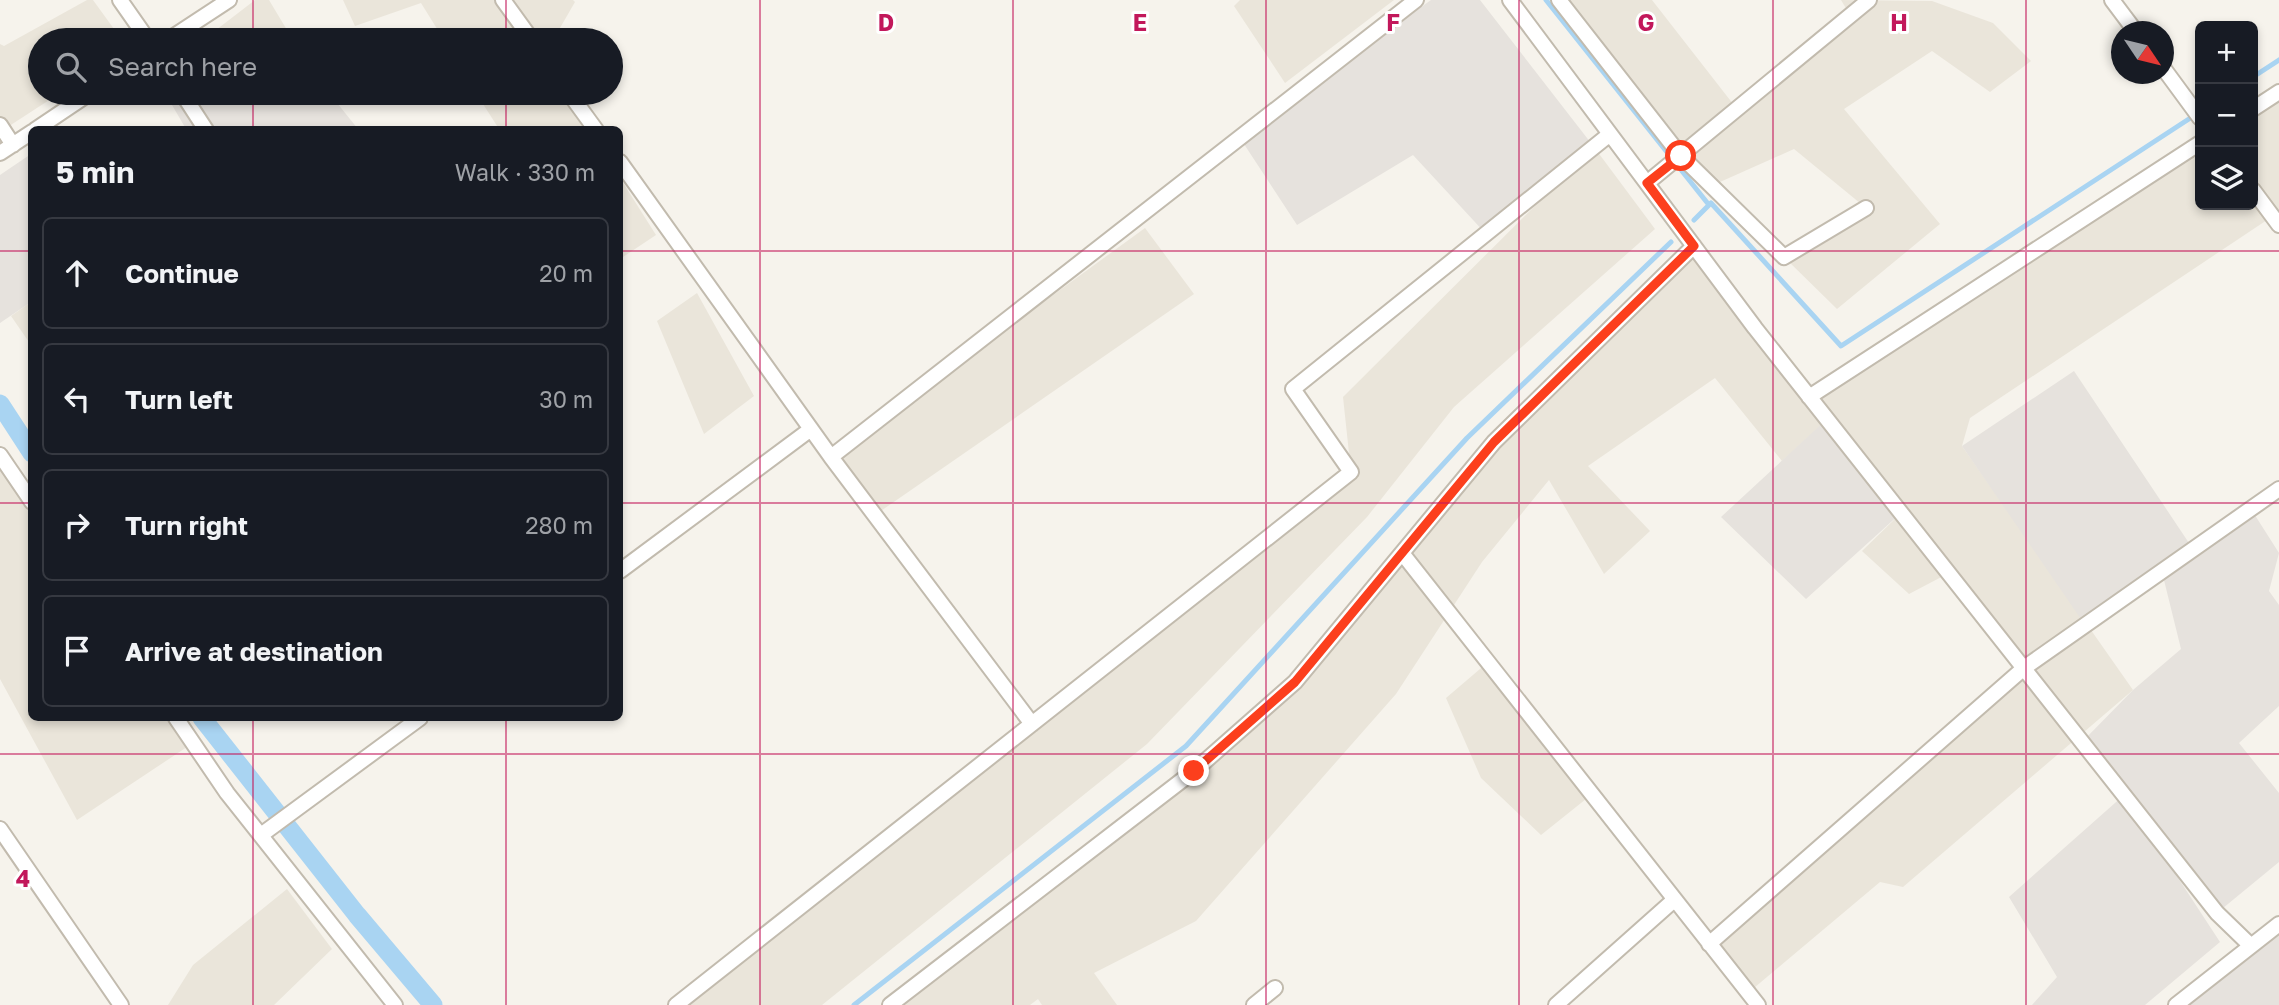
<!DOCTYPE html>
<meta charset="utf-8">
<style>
body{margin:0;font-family:"Golos Text",sans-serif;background:#20242c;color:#f1f3f6}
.controls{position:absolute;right:21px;top:21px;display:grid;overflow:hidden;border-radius:10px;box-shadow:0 4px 10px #0003}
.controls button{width:63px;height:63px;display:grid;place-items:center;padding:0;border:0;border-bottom:2px solid #363941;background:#171b24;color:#f1f3f6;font:35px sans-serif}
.compass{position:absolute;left:2111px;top:21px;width:63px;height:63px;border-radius:50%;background:#171b24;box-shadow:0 4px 10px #0003;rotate:125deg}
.stop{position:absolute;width:21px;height:21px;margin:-16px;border:5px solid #fc3f1d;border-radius:50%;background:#fff}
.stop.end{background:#fc3f1d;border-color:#fff;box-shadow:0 2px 7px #0008}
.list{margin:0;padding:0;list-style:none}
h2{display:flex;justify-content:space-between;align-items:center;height:91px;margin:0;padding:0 28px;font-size:30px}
h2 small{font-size:23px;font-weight:400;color:#9ea1a6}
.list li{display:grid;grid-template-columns:46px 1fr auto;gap:21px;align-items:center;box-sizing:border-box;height:112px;margin:0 14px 14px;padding:0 14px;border:2px solid #363941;border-radius:10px}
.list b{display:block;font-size:26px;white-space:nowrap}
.list em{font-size:23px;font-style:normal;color:#9ea1a6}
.icon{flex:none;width:38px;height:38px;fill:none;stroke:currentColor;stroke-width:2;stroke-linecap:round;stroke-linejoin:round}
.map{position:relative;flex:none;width:2279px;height:1005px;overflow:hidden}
.search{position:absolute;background:#171b24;box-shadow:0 4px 10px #0003;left:28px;top:28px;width:595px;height:77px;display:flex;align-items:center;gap:18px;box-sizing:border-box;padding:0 24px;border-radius:38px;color:#9ea1a6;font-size:26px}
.panel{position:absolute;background:#171b24;box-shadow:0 4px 10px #0003;left:28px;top:126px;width:595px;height:595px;border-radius:10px}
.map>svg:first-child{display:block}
</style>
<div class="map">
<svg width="2279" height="1005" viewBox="0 0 2279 1005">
<rect width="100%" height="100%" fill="#f6f3ec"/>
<path fill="#eae5da" d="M87,0H93L122,40H40V93H60L0,132V44L4,46Z
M255,0H269L293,40H203Z
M343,0H573L575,2L553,40H444L421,3L355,26Z
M1240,0H1394L1285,83L1234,6Z
M1559,0H1652L1737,109L1850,15L1841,0L1932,1L1993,23L2031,61L1990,92L1932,51L1844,109L1940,224L1837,309L1784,257L1866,208L1794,149L1711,186Z
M2279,92V212L1970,418L1962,446L2133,690L1903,887L1880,882L1748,993L1709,944L2024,668L1949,573L1909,594L1862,551L1901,513L1827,420L1782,461L1715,378L1588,466L1650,531L1604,574L1549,480L1482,562L1396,694L1196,921L1094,973L1117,1005H1042L1038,999L1030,1005H890L1295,682L1494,442L1694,246L1810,396L2200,143V205H2253V109Z
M476,93H566L589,129H499Z
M1594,147L1655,229L1454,407L1367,517L1147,744L822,1005H676L1351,472L1343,397Z
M620,178L656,235L620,259Z
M1145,228L1194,294L875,515L831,457Z
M697,293L754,396L704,434L657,321Z
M31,302V345L11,316Z
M0,469L31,514L32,718H176L193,743L77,820L0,679Z
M1487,663L1591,795L1541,835L1481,778L1446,698Z
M287,889L332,949L274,1005H168L193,965Z"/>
<path fill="#e6e2dd" d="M1431,0H1480L1594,147L1486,234L1413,155L1297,225L1240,138Z
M165,93H244L253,104L272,93H329L358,129H186Z
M31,154V302L0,323V175Z
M2074,371L2193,549L2251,509L2279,553L2269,591L2279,605V706L2239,743L2279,793V862L2217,913L2131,806L2220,942L2145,1005H2032L2057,977L2009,897L2124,795L2082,742L2133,690L2181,649L2162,572L2085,625L1962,446Z
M1827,419L1901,513L1806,599L1721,517Z
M2279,927V1005H2176Z"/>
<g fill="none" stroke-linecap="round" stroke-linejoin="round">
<path stroke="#a9d4f2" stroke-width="5" d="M1546,0L1709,205
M2253,77L2279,60
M1694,220L1711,203L1841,346L2195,115
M854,1005L1186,746L1467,438L1671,242"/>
<path stroke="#a9d4f2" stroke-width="19" d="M0,404L32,453
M202,718L357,915L433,1005"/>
<g stroke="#c2bbae" stroke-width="18">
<path id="street" d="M120,0L148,40
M503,0L532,40
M1510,0L1755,328L2217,913L2249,944
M1559,0L1681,156L1784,257L1866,208
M2112,0L2136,32
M168,40L229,0
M2164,69L2200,118
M182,93L206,130
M569,93L596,130
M2253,109L2279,92
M0,125L13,145
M35,130L90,93
M0,153L32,132
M620,162L831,457L1032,724
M1647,183L1869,0
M2253,190L2279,225
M1809,397L2200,143
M0,455L32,502
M831,457L1416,0
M1402,553L1758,1005
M620,571L811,429
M176,718L227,793L395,1005
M0,829L121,1005
M261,835L420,718
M1709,944L2024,668L2279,489
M676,1005L1351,472L1293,389L1610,134
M890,1005L1194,771L1295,682L1494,442L1694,246
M1254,1005L1275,988
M1556,1005L1674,900
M2176,1005L2279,924"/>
</g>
<use href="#street" stroke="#fff" stroke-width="14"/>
</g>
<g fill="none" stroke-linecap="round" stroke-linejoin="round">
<path stroke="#fc3f1d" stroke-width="9" d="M1194,771L1295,682L1494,442L1694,246L1647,183L1681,156"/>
</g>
<path fill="none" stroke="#c2185b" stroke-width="2" stroke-opacity="0.55" d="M253,0V40M506,0V40M760,0V1005M1013,0V1005M1266,0V1005M1519,0V1005M1773,0V1005M2026,0V1005M253,93V130M506,93V130M0,251H32M620,251H2279M0,503H32M620,503H2279M253,718V1005M506,718V1005M0,754H2279"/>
<g font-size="23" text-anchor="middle" font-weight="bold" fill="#c2185b" stroke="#fff" stroke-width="6" stroke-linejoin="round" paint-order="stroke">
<text x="886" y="31">D</text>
<text x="1140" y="31">E</text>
<text x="1393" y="31">F</text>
<text x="1646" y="31">G</text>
<text x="1899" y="31">H</text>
<text x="23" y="887">4</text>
</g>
</svg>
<div class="controls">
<button>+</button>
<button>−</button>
<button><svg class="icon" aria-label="layers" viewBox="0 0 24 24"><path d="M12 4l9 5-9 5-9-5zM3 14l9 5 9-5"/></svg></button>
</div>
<svg class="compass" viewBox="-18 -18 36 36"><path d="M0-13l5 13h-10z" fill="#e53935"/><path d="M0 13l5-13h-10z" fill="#9ea1a6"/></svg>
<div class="stop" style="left:1681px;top:156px"></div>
<div class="stop end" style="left:1194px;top:771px"></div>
<div class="search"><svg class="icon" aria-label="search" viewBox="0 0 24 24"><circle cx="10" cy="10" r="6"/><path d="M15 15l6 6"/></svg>Search here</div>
<section class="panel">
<h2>5 min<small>Walk · 330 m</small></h2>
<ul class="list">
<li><svg class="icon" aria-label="ahead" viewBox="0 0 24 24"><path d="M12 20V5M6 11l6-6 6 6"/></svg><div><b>Continue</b></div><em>20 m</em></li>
<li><svg class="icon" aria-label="left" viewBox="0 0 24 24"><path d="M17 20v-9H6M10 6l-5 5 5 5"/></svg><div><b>Turn left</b></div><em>30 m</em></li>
<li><svg class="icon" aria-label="right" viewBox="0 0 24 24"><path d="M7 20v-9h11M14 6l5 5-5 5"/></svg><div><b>Turn right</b></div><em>280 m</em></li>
<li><svg class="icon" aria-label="arrive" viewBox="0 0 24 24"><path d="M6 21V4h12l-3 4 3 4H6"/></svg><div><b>Arrive at destination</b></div></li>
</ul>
</section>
</div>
